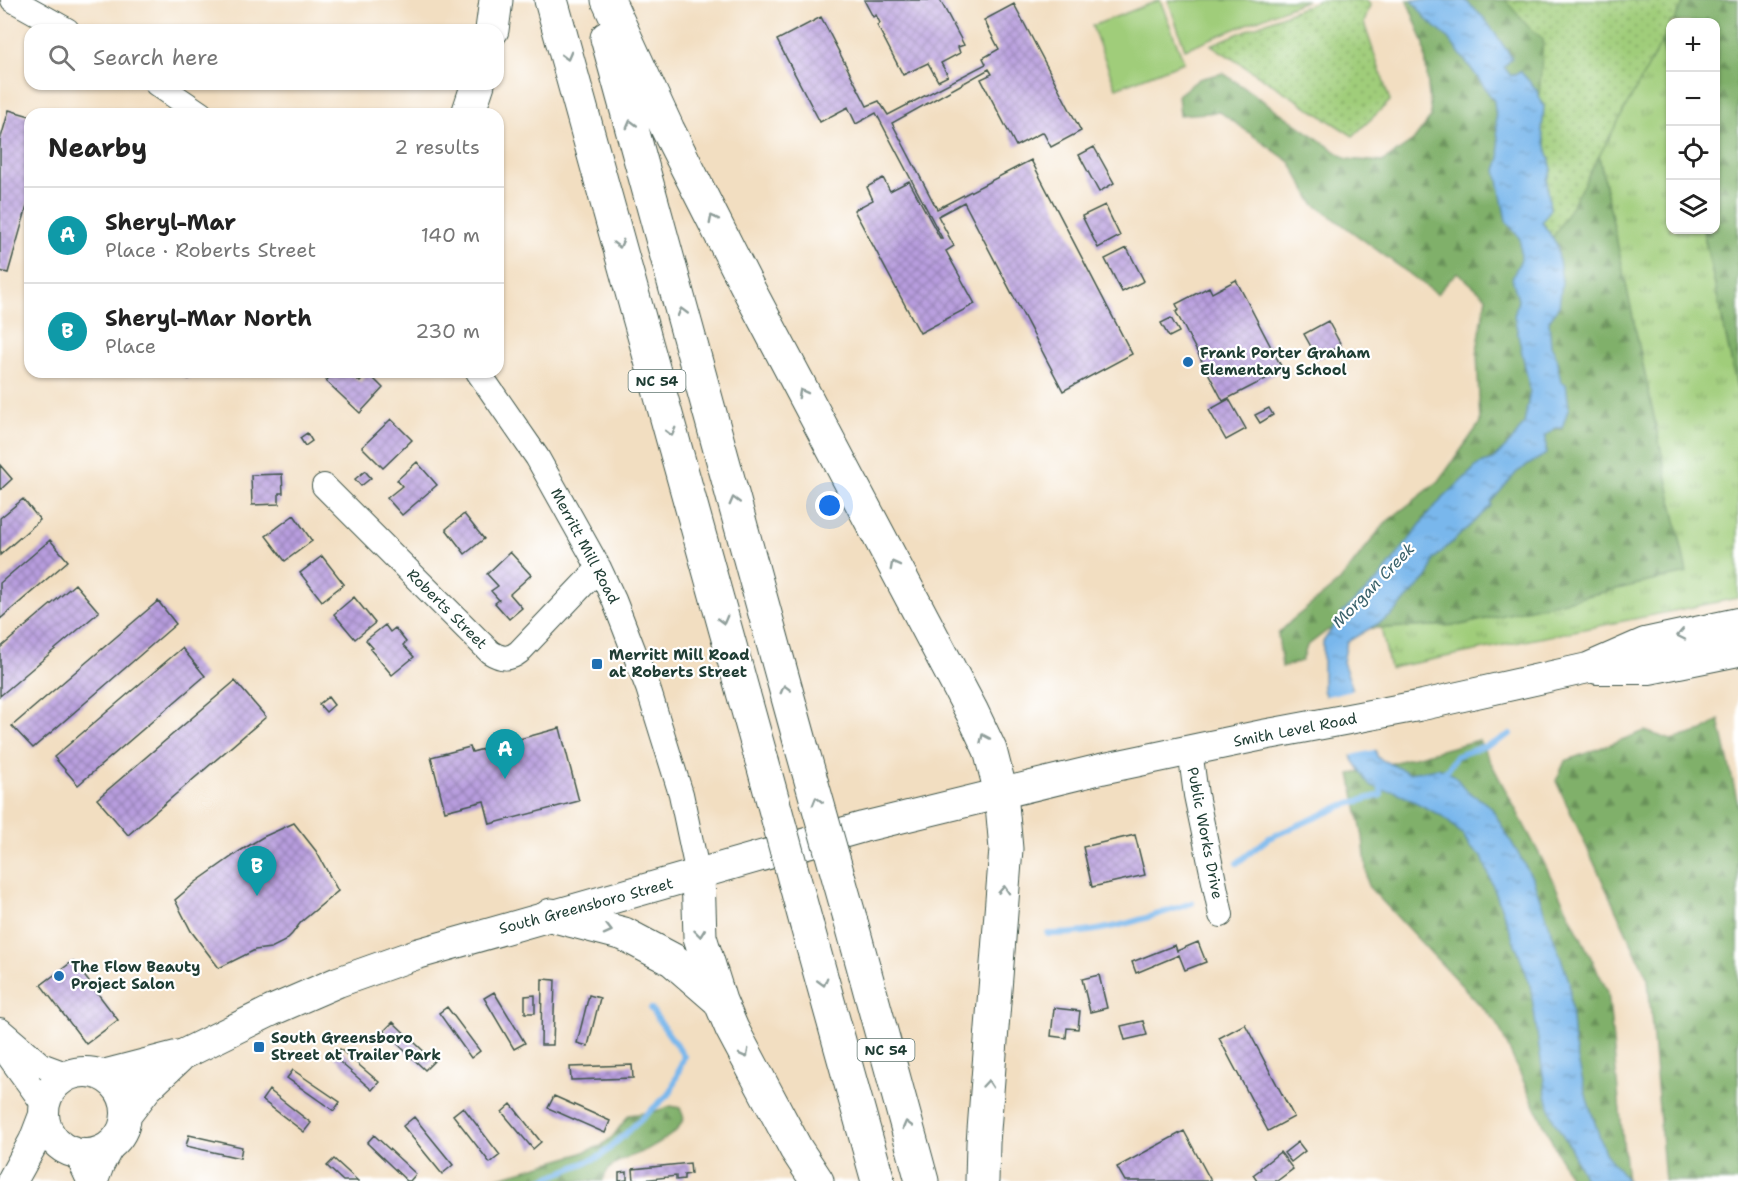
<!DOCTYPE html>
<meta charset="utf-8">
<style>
body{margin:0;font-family:"Shantell Sans",sans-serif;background:#f6f6f6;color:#222}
.controls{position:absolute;right:18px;top:18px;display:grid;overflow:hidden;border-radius:12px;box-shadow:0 2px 4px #0004}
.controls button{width:54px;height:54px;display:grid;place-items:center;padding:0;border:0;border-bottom:2px solid #e0e0e0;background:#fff;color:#222;font:30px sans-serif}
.you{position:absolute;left:830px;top:506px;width:21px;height:21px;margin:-15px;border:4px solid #fff;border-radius:50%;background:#1a73e8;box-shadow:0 0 0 9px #1a73e833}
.badge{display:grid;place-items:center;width:39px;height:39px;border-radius:50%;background:#1f6fb2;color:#fff;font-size:20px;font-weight:700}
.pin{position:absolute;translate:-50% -50px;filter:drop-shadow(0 2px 3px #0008)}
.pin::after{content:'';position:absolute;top:32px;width:21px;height:18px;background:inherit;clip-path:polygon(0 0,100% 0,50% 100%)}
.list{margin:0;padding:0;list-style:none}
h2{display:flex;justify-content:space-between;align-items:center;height:78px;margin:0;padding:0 24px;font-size:26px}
h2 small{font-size:20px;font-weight:400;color:#767676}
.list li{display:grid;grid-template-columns:39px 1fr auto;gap:18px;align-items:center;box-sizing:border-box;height:96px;padding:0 24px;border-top:2px solid #e0e0e0}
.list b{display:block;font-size:22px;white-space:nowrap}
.list p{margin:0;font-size:20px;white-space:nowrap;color:#767676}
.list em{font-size:20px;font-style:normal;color:#767676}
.icon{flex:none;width:33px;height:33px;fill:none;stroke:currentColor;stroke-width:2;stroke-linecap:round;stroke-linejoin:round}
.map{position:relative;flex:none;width:1738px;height:1181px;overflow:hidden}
.search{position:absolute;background:#fff;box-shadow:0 2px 4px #0004;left:24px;top:24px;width:480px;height:66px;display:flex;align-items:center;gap:15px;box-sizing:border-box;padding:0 21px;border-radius:18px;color:#767676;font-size:22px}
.panel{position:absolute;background:#fff;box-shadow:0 2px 4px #0004;left:24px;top:108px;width:480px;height:270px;border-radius:18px}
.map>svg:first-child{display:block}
</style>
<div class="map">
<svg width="1738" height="1181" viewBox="0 0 1738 1181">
<defs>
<pattern id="grass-tufts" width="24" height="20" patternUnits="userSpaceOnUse" patternTransform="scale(1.5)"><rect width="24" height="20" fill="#a0cd7a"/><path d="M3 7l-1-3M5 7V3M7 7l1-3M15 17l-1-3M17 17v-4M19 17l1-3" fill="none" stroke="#82a865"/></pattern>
<pattern id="forest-firs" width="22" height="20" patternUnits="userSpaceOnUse" patternTransform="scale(1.5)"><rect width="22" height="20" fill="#80b06a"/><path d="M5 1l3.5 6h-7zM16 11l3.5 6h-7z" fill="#689058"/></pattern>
<pattern id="park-dots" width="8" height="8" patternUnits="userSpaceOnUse" patternTransform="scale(1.5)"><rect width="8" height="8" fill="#a0cd7a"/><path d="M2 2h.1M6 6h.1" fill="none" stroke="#82a865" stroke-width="1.8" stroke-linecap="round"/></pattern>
<pattern id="water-ripples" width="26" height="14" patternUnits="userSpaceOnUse" patternTransform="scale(1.5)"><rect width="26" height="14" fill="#79b7ec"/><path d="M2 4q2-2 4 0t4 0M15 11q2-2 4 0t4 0" fill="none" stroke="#6396c0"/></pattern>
<pattern id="building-cross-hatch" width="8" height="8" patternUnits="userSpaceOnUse" patternTransform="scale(1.5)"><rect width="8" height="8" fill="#b89dde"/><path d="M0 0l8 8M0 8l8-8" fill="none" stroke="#9581b5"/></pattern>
</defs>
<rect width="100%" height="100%" fill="#fff"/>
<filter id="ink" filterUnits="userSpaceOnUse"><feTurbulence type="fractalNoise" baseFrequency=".0167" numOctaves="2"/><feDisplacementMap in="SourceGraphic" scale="12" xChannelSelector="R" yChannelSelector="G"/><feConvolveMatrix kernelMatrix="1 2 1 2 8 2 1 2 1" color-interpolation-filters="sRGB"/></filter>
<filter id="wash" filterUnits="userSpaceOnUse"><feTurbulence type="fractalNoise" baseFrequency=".008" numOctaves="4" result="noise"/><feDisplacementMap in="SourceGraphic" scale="24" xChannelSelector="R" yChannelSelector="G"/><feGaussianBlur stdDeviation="1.35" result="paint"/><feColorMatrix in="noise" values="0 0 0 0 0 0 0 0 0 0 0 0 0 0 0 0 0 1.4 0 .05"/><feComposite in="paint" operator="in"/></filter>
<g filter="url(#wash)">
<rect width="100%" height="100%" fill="#f2dec1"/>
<path fill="url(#grass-tufts)" stroke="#608557" stroke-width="1.5" d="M1566,0H1654L1670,78V230H1703L1738,392V598L1390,668L1381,628L1460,625L1686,573Z"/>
<path fill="url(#forest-firs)" stroke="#50764f" stroke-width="1.5" d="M1407,0H1566L1687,573L1460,625L1328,630L1307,646L1302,661L1282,667L1278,634L1292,620L1339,582L1385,523L1439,481L1480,423L1477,351L1486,297L1457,272L1437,294L1313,203L1290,162L1220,112L1180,115L1178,95L1199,79L1223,73L1347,159L1382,162L1413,141L1431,117L1424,44Z
M1654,0H1738V392L1703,230H1716V22H1670V78Z
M1719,720L1738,804V1181H1665L1648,979L1556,781L1565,761L1645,731L1671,740L1703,731Z
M1479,740L1541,857L1608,992L1627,1181H1571L1533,1102L1497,1023L1368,886L1363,837L1350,774Z
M671,1106L680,1108L684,1118C681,1123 680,1127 676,1131C668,1138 657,1144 648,1149C632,1157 606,1161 603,1181H486L576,1155L601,1146L613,1136L629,1115L653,1112Z"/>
<path fill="url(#park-dots)" stroke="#608557" stroke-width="1.5" d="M1320,0H1367L1370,5L1364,23L1390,101L1353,136L1211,45Z
M1505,0H1685L1673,22H1670V27L1567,214L1517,296L1537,216L1539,101L1543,39L1526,24Z"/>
<path fill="#a0cd7a" stroke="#608557" stroke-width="1.5" d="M1160,0L1184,62L1116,88L1092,26Z
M1168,0H1307L1185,49Z"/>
<path fill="url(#water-ripples)" stroke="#4c7a90" stroke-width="1.5" d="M1412,0H1465L1485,19L1512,58L1504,67L1511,76L1520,71L1536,89L1544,107L1542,131L1552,169L1547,180L1550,210L1542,222L1557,245L1562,282L1559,306L1549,321L1551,346L1555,352L1561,382L1566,384L1569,407L1562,428H1555L1546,435V454L1517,472L1491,502V506L1434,559L1429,575L1391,616L1347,642L1343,662L1378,758L1409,773L1438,768L1454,775L1465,789L1491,807L1533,879L1569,981L1574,1043L1587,1099L1605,1153L1628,1181H1586L1569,1145L1554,1121L1546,1095L1530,984L1482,857L1470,847L1463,835L1442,816L1394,791H1386L1369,785L1352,758L1323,690V642L1343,612L1379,579L1432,509L1478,465L1492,460L1510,443L1524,424L1530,390L1514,316L1518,300L1512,278L1521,259L1520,239L1506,221L1496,170L1500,158L1494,101L1473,71L1447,37L1426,19Z"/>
<path fill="#f2dec1" d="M1356,689L1378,749L1348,756L1323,697Z"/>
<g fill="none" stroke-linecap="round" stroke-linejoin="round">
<path stroke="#79b7ec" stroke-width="6" d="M1440,775L1448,769L1456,756L1494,743L1510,734
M1237,863L1269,838L1344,805L1381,795V782
M1048,934C1100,935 1143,919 1192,903
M540,1181L601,1156L671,1092L684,1056L651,1009"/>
</g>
<g id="blocks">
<path fill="url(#building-cross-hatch)" d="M864,0H940L964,45L958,47L960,53L941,63L948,76L938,81L928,63L903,75L877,25L880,23L876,15L873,17Z
M1014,4L1081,131L1051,147L1043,132L1016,146L981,79L992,74L989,69L892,123L937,209L1031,160L1132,354L1063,391L964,202L938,216L954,246L946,251L975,304L920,333L854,210L873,200L867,187L883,178L890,191L909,181L940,238H942L876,113L856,124L848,107L820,122L777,40L821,17L867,106L879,101L888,115L986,64L983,58L999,49L984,20Z
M9,110L30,116V196L8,273L0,271V141Z
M1094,147L1114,183L1099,192L1079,155Z
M1105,205L1120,236L1098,248L1082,216Z
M1127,248L1144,281L1122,292L1105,259Z
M1236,280L1283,370L1223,401L1176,312L1179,310L1176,304L1209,287L1212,293Z
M1171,318L1179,332L1169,337L1161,323Z
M1328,321L1341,345L1318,359L1304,334Z
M170,372H191L189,379Z
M334,372H349L360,382L368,373L383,388L360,413L326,381Z
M1229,399L1246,429L1226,440L1209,410Z
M1269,408L1273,415L1260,423L1255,415Z
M391,419L412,440L383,468L362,447Z
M307,433L312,441L305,446L300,438Z
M417,462L437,485L402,515L387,498L402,486L397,480Z
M0,465L12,479L0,490Z
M365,471L371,478L361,486L355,479Z
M282,474L283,493H279V504L252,505L251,475Z
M23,499L40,520L0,555V518Z
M464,514L484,539L465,554L446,529Z
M294,515L312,541L285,561L266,536Z
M50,540L68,561L0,619V583Z
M510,552L531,575L510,594L522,608L509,619L495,603L499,600L491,591L498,586L487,574Z
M322,556L344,584L322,601L300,573Z
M75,584L99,612L0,696V648Z
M354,597L375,623L355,639L334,614Z
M158,601L176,624L33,748L12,726Z
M385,625L390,632L395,628L406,642L403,645L414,657L392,675L370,649L373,648L366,640Z
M182,648L205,676L78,785L54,757Z
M235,681L266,717L128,835L97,799Z
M328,697L334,705L326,712L319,704Z
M560,728L579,801L490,824L484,801L445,811L431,757L470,747L472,752Z
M294,823L316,851L338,891L301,922L292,934L285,941L271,948L255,950L219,968L191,931L175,900L196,882L240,851L263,837Z
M1135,835L1145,875L1092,887L1083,847Z
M1198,942L1206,962L1185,970L1179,955L1136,973L1132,962L1175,945L1177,951Z
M73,961L118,1020L86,1044L41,985Z
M1099,975L1107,1008L1090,1012L1082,979Z
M542,979L555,980L553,1045H541Z
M494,992L525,1043L514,1049L484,998Z
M535,995V1013H525V996Z
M589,995L600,998L588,1046L577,1043Z
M447,1007L480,1051L471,1058L439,1013Z
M1054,1008L1080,1011L1078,1029L1067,1028L1066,1038L1051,1036Z
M1143,1021L1147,1035L1125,1040L1121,1026Z
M393,1022L434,1061L425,1070L384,1031Z
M1245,1024L1294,1117L1268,1131L1219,1038Z
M340,1049L379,1082L372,1090L334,1057Z
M632,1065L633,1078L571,1080L570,1067Z
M293,1070L340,1102L334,1111L287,1078Z
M269,1090L311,1123L304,1132L262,1100Z
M554,1096L610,1121L605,1133L548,1108Z
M511,1104L541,1142L533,1149L502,1112Z
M463,1107L500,1155L490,1163L453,1115Z
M414,1117L453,1165L442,1174L403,1126Z
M1184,1131L1211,1181H1125L1117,1167Z
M189,1135L242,1147L240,1158L186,1146Z
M374,1135L416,1174L410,1181H407L367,1143Z
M1298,1142L1305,1151L1291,1162L1284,1153Z
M1280,1152L1293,1169L1277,1181H1257L1253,1175L1261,1169L1260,1168Z
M334,1159L358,1181H343L327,1166Z
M690,1163L691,1174L684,1175V1179L676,1180V1176L634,1181L633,1169Z
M627,1172V1180L619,1181V1173Z"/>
</g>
</g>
<g filter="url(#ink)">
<use href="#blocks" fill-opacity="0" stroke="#3f5549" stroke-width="1.5"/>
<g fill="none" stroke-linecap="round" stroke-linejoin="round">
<g stroke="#3f5549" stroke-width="26">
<path id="minor" d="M13,0L67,30
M157,84L201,114
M478,372L537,457L599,568L614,600L648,688L681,794L698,875
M324,486L490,652C501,659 509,660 519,652L599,568
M1190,750L1196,795L1221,915
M0,1030L41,1065L68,1075
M0,1037L5,1051L44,1105
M76,1153L89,1181
M96,1181L102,1165L114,1143"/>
</g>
<g stroke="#3f5549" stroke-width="32">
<path id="major" d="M1597,669H1649L1738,651
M44 1113a41 41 0 1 1 82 0a41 41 0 1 1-82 0Z
M103,1075L184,1054L271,1011L338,982L417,954L863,827L1101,769L1263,735L1418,706L1588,668L1645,643L1738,623
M127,1114L147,1088L179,1058
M12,1181L34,1141L44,1115"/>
</g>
<g stroke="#3f5549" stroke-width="35">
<path id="highway" d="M551,0L762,761
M608,0L668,130L748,288L972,712L990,750L1001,793L1006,849L983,1143L982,1181
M492,30L496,0
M607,38L801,745
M468,114L478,84
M698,875L700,937L720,1001L732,1029L796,1149L817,1181
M551,915L624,934L673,960L719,1000
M850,918L922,1181
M807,926L878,1181"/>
</g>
<use href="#minor" stroke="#fff" stroke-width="24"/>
<use href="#major" stroke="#fff" stroke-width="30"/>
<use href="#highway" stroke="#fff" stroke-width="33"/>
<g stroke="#3f5549" stroke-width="35" stroke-linecap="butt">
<path id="highway-bridge" d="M801,745L850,918
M762,761L807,926"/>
</g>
<use href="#highway-bridge" stroke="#fff" stroke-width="33"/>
</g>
<defs><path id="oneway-chevron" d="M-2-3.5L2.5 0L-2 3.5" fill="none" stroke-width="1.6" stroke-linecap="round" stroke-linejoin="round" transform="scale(1.5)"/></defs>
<g stroke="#8f9e9a">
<use href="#oneway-chevron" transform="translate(567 56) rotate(75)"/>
<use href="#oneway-chevron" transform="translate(631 124) rotate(-105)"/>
<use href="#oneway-chevron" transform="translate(713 219) rotate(-117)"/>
<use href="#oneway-chevron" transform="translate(619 244) rotate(75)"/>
<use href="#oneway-chevron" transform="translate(682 312) rotate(-105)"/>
<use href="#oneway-chevron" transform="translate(802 393) rotate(-118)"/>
<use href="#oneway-chevron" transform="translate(671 432) rotate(75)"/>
<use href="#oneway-chevron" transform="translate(734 501) rotate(-105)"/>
<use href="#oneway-chevron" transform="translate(894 565) rotate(-118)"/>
<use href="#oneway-chevron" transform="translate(723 620) rotate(75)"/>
<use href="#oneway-chevron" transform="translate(1681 635) rotate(168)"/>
<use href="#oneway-chevron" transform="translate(785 689) rotate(-105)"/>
<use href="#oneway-chevron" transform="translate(984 738) rotate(-114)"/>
<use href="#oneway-chevron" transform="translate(817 801) rotate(-106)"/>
<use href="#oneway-chevron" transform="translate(1004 890) rotate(-87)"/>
<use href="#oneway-chevron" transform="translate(608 930) rotate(14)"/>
<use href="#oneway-chevron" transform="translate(700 933) rotate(83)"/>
<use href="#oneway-chevron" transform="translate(823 982) rotate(74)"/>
<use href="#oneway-chevron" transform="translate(745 1054) rotate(62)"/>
<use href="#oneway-chevron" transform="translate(988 1084) rotate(-85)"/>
<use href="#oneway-chevron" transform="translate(907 1125) rotate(-105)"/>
</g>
</g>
<g fill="#1f6fb2" stroke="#fff" stroke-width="2">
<circle cx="1188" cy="362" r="6"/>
<rect x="591" y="658" width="12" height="12" rx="3"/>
<circle cx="59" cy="976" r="6"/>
<rect x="253" y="1041" width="12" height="12" rx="3"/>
</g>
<g text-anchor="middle" stroke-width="4.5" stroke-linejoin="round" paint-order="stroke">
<g fill="#fff" stroke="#627771" stroke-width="1.5">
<rect x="628.5" y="370" width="57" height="22" rx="4.5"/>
<rect x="857.5" y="1039" width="57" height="22" rx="4.5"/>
</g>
<g font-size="14" font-weight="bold" fill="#1f3d34">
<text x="657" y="386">NC 54</text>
<text x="886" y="1055">NC 54</text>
</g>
<g font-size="15" font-weight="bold" fill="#1f3d34" stroke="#fff" text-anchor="start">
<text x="1200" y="358">Frank Porter Graham<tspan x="1200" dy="17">Elementary School</tspan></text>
<text x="609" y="660">Merritt Mill Road<tspan x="609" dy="17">at Roberts Street</tspan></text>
<text x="71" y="972">The Flow Beauty<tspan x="71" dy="17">Project Salon</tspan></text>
<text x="271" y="1043">South Greensboro<tspan x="271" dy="17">Street at Trailer Park</tspan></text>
</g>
<g font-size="15" fill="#1f3d34" stroke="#fff">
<text transform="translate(585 546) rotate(62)" y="5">Merritt Mill Road</text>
<text transform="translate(447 609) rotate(45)" y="5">Roberts Street</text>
<text transform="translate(1295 730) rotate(-11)" y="5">Smith Level Road</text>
<text transform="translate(1205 833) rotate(79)" y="5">Public Works Drive</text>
<text transform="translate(586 906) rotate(-15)" y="5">South Greensboro Street</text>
</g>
<g font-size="16" font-style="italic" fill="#3a626b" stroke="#fff">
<text transform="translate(1373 585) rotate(-46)" y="6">Morgan Creek</text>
</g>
</g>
</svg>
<div class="controls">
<button>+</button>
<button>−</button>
<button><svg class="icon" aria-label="locate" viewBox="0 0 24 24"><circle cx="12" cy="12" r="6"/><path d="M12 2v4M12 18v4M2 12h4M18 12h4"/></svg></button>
<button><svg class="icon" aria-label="layers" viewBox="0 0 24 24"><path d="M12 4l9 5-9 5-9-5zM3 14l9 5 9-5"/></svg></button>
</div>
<div class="you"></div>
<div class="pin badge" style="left:505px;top:779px;background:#0f9aa8">A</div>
<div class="pin badge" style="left:257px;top:896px;background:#0f9aa8">B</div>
<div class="search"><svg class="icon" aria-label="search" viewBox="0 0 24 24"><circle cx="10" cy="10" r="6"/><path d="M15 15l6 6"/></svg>Search here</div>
<section class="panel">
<h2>Nearby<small>2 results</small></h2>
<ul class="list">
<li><span class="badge" style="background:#0f9aa8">A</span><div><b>Sheryl-Mar</b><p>Place · Roberts Street</p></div><em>140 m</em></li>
<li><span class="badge" style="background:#0f9aa8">B</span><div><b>Sheryl-Mar North</b><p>Place</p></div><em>230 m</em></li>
</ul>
</section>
</div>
